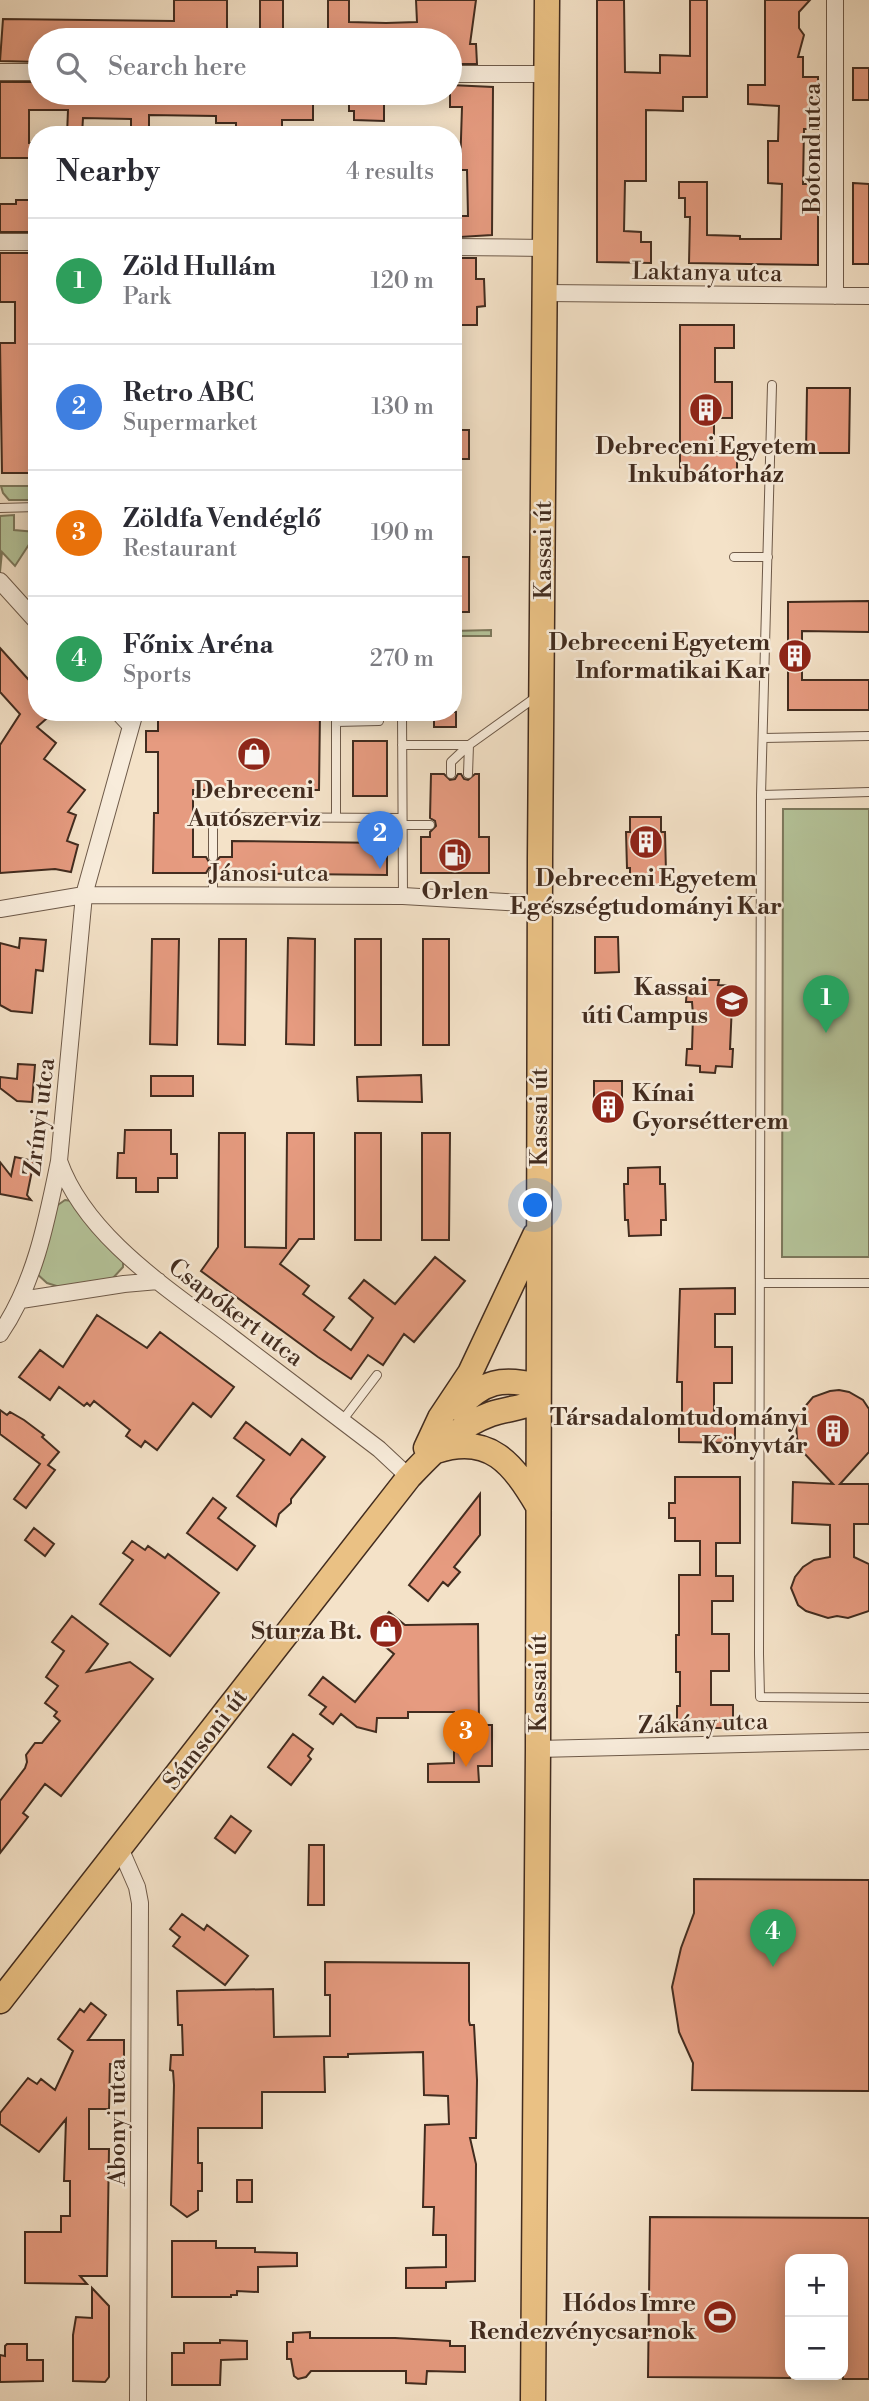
<!DOCTYPE html>
<meta charset="utf-8">
<style>
body{margin:0;font-family:"Libre Bodoni",serif;background:#f2f2f3;color:#2b2b33}
.controls{position:absolute;right:21px;bottom:21px;display:grid;overflow:hidden;border-radius:14px;box-shadow:0 4px 18px #0003}
.controls button{width:63px;height:63px;display:grid;place-items:center;padding:0;border:0;border-bottom:2px solid #e1e1e2;background:#fff;color:#2b2b33;font:35px sans-serif}
.you{position:absolute;left:536px;top:1206px;width:24px;height:24px;margin:-18px;border:5px solid #fff;border-radius:50%;background:#1a73e8;box-shadow:0 0 0 10px #1a73e833}
.badge{display:grid;place-items:center;width:46px;height:46px;border-radius:50%;background:#8f2418;color:#fff;font-size:23px;font-weight:700}
.pin{position:absolute;translate:-50% -58px;filter:drop-shadow(0 2px 4px #0008)}
.pin::after{content:'';position:absolute;top:37px;width:24px;height:21px;background:inherit;clip-path:polygon(0 0,100% 0,50% 100%)}
.list{margin:0;padding:0;list-style:none}
h2{display:flex;justify-content:space-between;align-items:center;height:91px;margin:0;padding:0 28px;font-size:30px}
h2 small{font-size:23px;font-weight:400;color:#7c7c81}
.list li{display:grid;grid-template-columns:46px 1fr auto;gap:21px;align-items:center;box-sizing:border-box;height:126px;padding:0 28px;border-top:2px solid #e1e1e2}
.list b{display:block;font-size:26px;white-space:nowrap}
.list p{margin:0;font-size:23px;white-space:nowrap;color:#7c7c81}
.list em{font-size:23px;font-style:normal;color:#7c7c81}
.icon{flex:none;width:38px;height:38px;fill:none;stroke:currentColor;stroke-width:2;stroke-linecap:round;stroke-linejoin:round}
.map{position:relative;flex:none;width:869px;height:2401px;overflow:hidden}
.search{position:absolute;background:#fff;box-shadow:0 4px 18px #0003;left:28px;top:28px;width:434px;height:77px;display:flex;align-items:center;gap:18px;box-sizing:border-box;padding:0 24px;border-radius:38px;color:#7c7c81;font-size:26px}
.panel{position:absolute;background:#fff;box-shadow:0 4px 18px #0003;left:28px;top:126px;width:434px;height:595px;border-radius:28px}
.map>svg:first-child{display:block}
</style>
<div class="map">
<svg width="869" height="2401" viewBox="0 0 869 2401">
<rect width="100%" height="100%" fill="#f4e2c8"/>
<filter id="stains"><feTurbulence type="fractalNoise" baseFrequency=".00286" numOctaves="4"/><feColorMatrix values="0 0 0 0 .2 0 0 0 0 .09 0 0 0 0 .02 0 0 0 .5 -.17"/></filter>
<radialGradient id="worn" r=".72"><stop offset=".6" stop-color="#630" stop-opacity="0"/><stop offset="1" stop-color="#630" stop-opacity=".3"/></radialGradient>
<path fill="#b5c49a" stroke="#7c785c" stroke-width="2" d="M1,486H37V500H9L3,493Z
M14,515V530L37,532L15,566L2,552L0,572V516Z
M491,630V636H453V631Z
M783,809H869V1257H782Z
M65,1200L72,1201L123,1259V1267L113,1278L63,1288L47,1283L36,1273L55,1207Z"/>
<path fill="#e69b80" stroke="#422c1f" stroke-width="2" d="M174,0H227V40H40V62L0,61L3,19L174,21Z
M260,0H283V33H260Z
M328,0H349V22L386,23L417,22L416,0H476L470,44H476L477,64H450V40H328Z
M597,0H624L625,72L660,73V55L690,56V0H707V97H683V111L646,110V181H625L624,231L641,232V242H651V263L597,262Z
M765,0H810L799,12V28L804,35L798,57H803V77H818V129H804L803,184H818V265L689,263L690,217H685V198H679V182H707V235L740,236V239H781L782,184L768,183V141H778L779,106L748,104V85H765Z
M853,68H869V100H853Z
M0,82H40V93H313V120H282V127H236V123H216V116L149,115V135H131V119L83,118L82,135H67L68,110H29V143H37V158H0Z
M450,85L493,87L492,235L460,237L459,216H468L467,170H460L462,107H450Z
M349,93H384V121L354,120V111H349Z
M853,183L869,184V264H853Z
M16,200H37V232H0V204H16Z
M0,253H37V288H33L32,343H37V473H2L0,343H15V302H0Z
M460,258H476V279H484L485,306L477,307V325H453V261H460Z
M680,325H734V348H715V382H732V418H714V452H737V477H680Z
M807,388H850L849,453H806Z
M453,430H469V459H453Z
M453,557H469V612H453Z
M869,601V632L802,631V680H869V710H788V602Z
M0,648L37,689V712H54L37,727L56,743L44,759L85,790L68,812L76,815L67,841L78,845L71,872L55,869L0,873V745L20,714L0,692Z
M158,712H320L319,790H193V857H206L209,862L214,863L220,857H232V841L387,843V875L220,873L214,867L209,868L206,873H153L154,813H158V752H146V731H158Z
M434,712H456V727H434Z
M353,741H387V796H353Z
M431,774H444L450,780L455,779L458,774H461L464,779L468,780L475,774H479V837H489V873H421V837H430V832L436,826L435,821L430,818Z
M630,817H661V832H665L666,873H662V885H630V868H627L626,832H630Z
M595,937H618L619,972L595,973Z
M20,938L46,940L43,971L36,970L32,1013L11,1011L0,1005V943L19,948Z
M288,938L315,939L314,1045L286,1044Z
M152,939H179L177,1045L150,1044Z
M219,939H246L245,1045L218,1044Z
M355,939H381V1045H355Z
M423,939H449V1045H423Z
M703,980H719L718,985L737,986L736,1004H732L730,1049H733L732,1067L716,1066L715,1073L700,1072V1066L686,1065L687,1049H692L693,1015L692,1002H686L687,987H703Z
M18,1064L35,1065L32,1102L17,1101L0,1088V1077L17,1079Z
M421,1075L422,1102L358,1101L357,1077Z
M151,1076H193V1096H151Z
M594,1081H622V1115H594Z
M125,1130H171V1154H177V1178H158V1192H136V1178H117L118,1153H124Z
M219,1133H245V1247L286,1248L287,1133H314V1239H299L280,1264L309,1286L303,1294L334,1317L324,1330L351,1350L373,1318L349,1298L364,1280L395,1304L435,1257L465,1281L414,1342L404,1334L383,1365L368,1355L351,1379L318,1357L201,1271L218,1247Z
M355,1133H381V1240H355Z
M422,1133H450L449,1240H422Z
M15,1157L34,1161L27,1195L31,1200L0,1194V1162L11,1176Z
M660,1167V1184H665L666,1220H661V1235L629,1236L628,1220H625L624,1184H628V1168Z
M735,1288V1314H715V1347H732V1383H714V1417H735V1443L679,1442V1419H682V1382H677L680,1289Z
M97,1315L147,1348L160,1332L234,1387L211,1417L193,1403L157,1450L145,1441L141,1447L126,1436L130,1430L94,1401L90,1406L87,1403L84,1406L59,1387L50,1400L19,1377L40,1350L63,1367Z
M839,1390L849,1392L863,1400L869,1409V1452L840,1484H869V1524H854V1557L869,1564V1611L848,1618L837,1616L828,1618L806,1611L798,1605L791,1588L795,1577L803,1567L814,1560L830,1557V1525L792,1523L793,1482L833,1484L802,1451L797,1438L796,1423L802,1410L813,1397L830,1391Z
M0,1410L7,1415L10,1412L24,1420L44,1435L42,1437L59,1452L48,1465L55,1470L26,1508L14,1499L40,1464L0,1434Z
M246,1422L290,1455L302,1439L325,1457L291,1499V1503L279,1514L276,1526L237,1496L264,1460L234,1438Z
M675,1477H740V1543H716V1576H733V1601H712V1634H729V1671H711V1705H733V1728H677V1706H680V1672H676V1635H679V1575H700V1541H675V1518H669V1503H675Z
M480,1494V1535L454,1567L460,1572L448,1586L443,1582L428,1601L409,1585Z
M213,1498L226,1508L218,1518L255,1546L237,1570L187,1533Z
M34,1528L54,1544L45,1556L25,1540Z
M132,1541L145,1550L148,1546L165,1558L168,1554L219,1593L170,1656L100,1604L133,1560L123,1553Z
M389,1612L405,1625L478,1624L479,1725H492V1766H478L479,1782H428V1764L454,1763V1712H408V1718H377L376,1732L357,1727L341,1714L333,1724L320,1714L326,1707L309,1695L323,1677L355,1702L394,1654L371,1635Z
M72,1616L108,1644L87,1672L130,1662L153,1679L61,1796L45,1784L23,1813L28,1817L0,1853V1801L25,1768L27,1762L26,1755L35,1743H42L60,1721L54,1716L57,1712L45,1703L58,1686L46,1677L64,1651L52,1642Z
M293,1734L313,1749L308,1756L311,1759L291,1785L268,1767Z
M231,1816L251,1831L235,1853L215,1838Z
M309,1845H324V1905H308Z
M694,1879L869,1880V2091L692,2090L693,2063L679,2032L672,1987L681,1948L694,1913Z
M182,1914L204,1930L207,1925L248,1956L225,1985L173,1946L180,1937L170,1929Z
M325,1962L469,1963V2021L470,2025H474L477,2080L476,2138H470L476,2164L475,2281L446,2282V2288H406V2268L446,2267V2235H433L434,2207H423L425,2125L449,2124L448,2096L424,2095L423,2052L348,2054V2057H324L325,2092H262V2128H198V2163H202V2191H198V2210L187,2217L171,2205L174,2085L173,2071L170,2070L171,2055H183L182,2025H178L177,1991L273,1989L274,2037L330,2036V1995H325Z
M91,2003L106,2015L88,2040H124V2064H110L109,2109H89V2149H109L107,2276H80L87,2284L25,2283V2232H61V2216H70V2181H64L66,2119L39,2152L0,2124V2113L28,2078L37,2084L41,2079L55,2090L73,2051L58,2039L80,2009L84,2012Z
M237,2180H252V2202H237Z
M650,2217L869,2218V2379H843V2259H790V2378L648,2377Z
M172,2241H216V2248H255V2252L297,2253V2266L258,2267V2292L237,2291V2295H231V2297H172Z
M92,2288L109,2306V2377L105,2382L73,2381V2335L76,2317L92,2318Z
M310,2332V2338H395L450,2341V2346H465V2372L427,2371L426,2384L406,2383V2371H311L306,2377L298,2379L294,2376L291,2359H287V2342H293V2333Z
M220,2340L247,2341V2359L221,2360L220,2385H172V2353H184V2343H220Z
M7,2344H27V2360H43V2381L0,2382V2355L5,2356V2346Z"/>
<g fill="none" stroke-linecap="round" stroke-linejoin="round">
<g stroke="#6e5a49" stroke-width="10">
<path id="service" d="M0,508L37,507
M734,557H768
M402,712L403,896
M764,738L869,736
M402,745H469
M451,774V762L469,745L536,697
M468,774L469,745
M869,792L761,795L759,1654L760,1697L869,1698
M761,795L772,385
M336,817V722L379,721
M402,825H430
M213,857V817L402,818
M213,896V873
M761,1283H869
M342,1421L377,1375"/>
</g>
<g stroke="#6e5a49" stroke-width="18">
<path id="minor" d="M0,72H40
M450,74H547
M0,242H37
M453,247L545,248
M545,293L869,296
M835,296V0
M0,581L37,622
M118,712L131,726
M0,909L84,895L403,896L540,904
M59,1161C86,1238 172,1291 233,1338C282,1375 330,1412 379,1449L409,1477
M21,1300L124,1284L158,1281
M0,1334C35,1283 47,1220 59,1161L84,895L135,712
M538,1749L869,1741
M120,1848L137,1887L140,1903L138,2401"/>
</g>
<g stroke="#422c1f" stroke-width="27">
<path id="primary" d="M458,1408C483,1381 502,1377 538,1386
M426,1448L440,1418L470,1373L535,1235
M436,1451C490,1433 513,1464 538,1506
M0,2001L409,1477C433,1452 457,1426 491,1414C506,1409 523,1408 538,1401
M533,2401L538,1749L540,858L547,0"/>
</g>
<use href="#service" stroke="#f8ecdb" stroke-width="8"/>
<use href="#minor" stroke="#f8ecdb" stroke-width="16"/>
<use href="#primary" stroke="#eac184" stroke-width="24"/>
</g>
<defs>
<g id="building-disc" transform="scale(1.75)"><circle r="9.5" fill="#8f2418" stroke="#f8ecdb"/><path d="M-4-6H4V6H1V3H-1V6H-4ZM-2.5-4.3h1.7v1.8h-1.7ZM.8-4.3h1.7v1.8H.8ZM-2.5-1h1.7V.8h-1.7ZM.8-1h1.7V.8H.8Z" fill="#fff"/></g>
<g id="shop-disc" transform="scale(1.75)"><circle r="9.5" fill="#8f2418" stroke="#f8ecdb"/><path d="M-5-2.5h2.3a2.7 3.5 0 0 1 5.4 0H5L5.5 6h-11ZM-1.5-2.5h3a1.5 2.3 0 0 0-3 0Z" fill="#fff"/></g>
<g id="fuel-disc" transform="scale(1.75)"><circle r="9.5" fill="#8f2418" stroke="#f8ecdb"/><path d="M-5.5-6h7V0h2V4h1.3V-2.5L3-4.5l.8-.8L6-3V5H2.5V1h-1V6h-7ZM-4.2-4.7v3.2H.2V-4.7Z" fill="#fff"/></g>
<g id="university-disc" transform="scale(1.75)"><circle r="9.5" fill="#8f2418" stroke="#f8ecdb"/><path d="M0-5L7-2L0 1L-7-2ZM-4 1L0 2.5L4 1V4Q0 6-4 4Z" fill="#fff"/></g>
<g id="stadium-disc" transform="scale(1.75)"><circle r="9.5" fill="#8f2418" stroke="#f8ecdb"/><path d="M0-5a6.5 5 0 1 0 0 10a6.5 5 0 1 0 0-10ZM-3.5-1.8h7v3.6h-7Z" fill="#fff"/></g>
</defs>
<g fill-rule="evenodd">
<use href="#building-disc" x="706" y="410"/>
<use href="#building-disc" x="795" y="656"/>
<use href="#shop-disc" x="254" y="754"/>
<use href="#building-disc" x="646" y="842"/>
<use href="#fuel-disc" x="455" y="855"/>
<use href="#university-disc" x="732" y="1001"/>
<use href="#building-disc" x="608" y="1107"/>
<use href="#building-disc" x="833" y="1431"/>
<use href="#shop-disc" x="386" y="1631"/>
<use href="#stadium-disc" x="720" y="2317"/>
</g>
<g text-anchor="middle" stroke-width="5" stroke-linejoin="round" paint-order="stroke">
<g font-size="24" fill="#422c1f" stroke="#f8ecdb">
<text transform="translate(812 148) rotate(-90)" y="8">Botond utca</text>
<text transform="translate(707 272) rotate(1)" y="8">Laktanya utca</text>
<text transform="translate(543 550) rotate(-90)" y="8">Kassai út</text>
<text x="269" y="881">Jánosi utca</text>
<text transform="translate(39 1117) rotate(-83)" y="8">Zrínyi utca</text>
<text transform="translate(539 1117) rotate(-90)" y="8">Kassai út</text>
<text transform="translate(236 1312) rotate(37)" y="8">Csapókert utca</text>
<text transform="translate(538 1683) rotate(-90)" y="8">Kassai út</text>
<text transform="translate(703 1723) rotate(-2)" y="8">Zákány utca</text>
<text transform="translate(205 1739) rotate(-52)" y="8">Sámsoni út</text>
<text transform="translate(117 2122) rotate(-90)" y="8">Abonyi utca</text>
</g>
<g font-size="24" font-weight="bold" fill="#422c1f" stroke="#f8ecdb" text-anchor="end">
<text x="706" y="454" text-anchor="middle">Debreceni Egyetem<tspan x="706" dy="28">Inkubátorház</tspan></text>
<text x="770" y="650">Debreceni Egyetem<tspan x="770" dy="28">Informatikai Kar</tspan></text>
<text x="254" y="798" text-anchor="middle">Debreceni<tspan x="254" dy="28">Autószerviz</tspan></text>
<text x="646" y="886" text-anchor="middle">Debreceni Egyetem<tspan x="646" dy="28">Egészségtudományi Kar</tspan></text>
<text x="455" y="899" text-anchor="middle">Orlen</text>
<text x="708" y="995">Kassai<tspan x="708" dy="28">úti Campus</tspan></text>
<text x="632" y="1101" text-anchor="start">Kínai<tspan x="632" dy="28">Gyorsétterem</tspan></text>
<text x="808" y="1425">Társadalomtudományi<tspan x="808" dy="28">Könyvtár</tspan></text>
<text x="362" y="1639">Sturza Bt.</text>
<text x="696" y="2311">Hódos Imre<tspan x="696" dy="28">Rendezvénycsarnok</tspan></text>
</g>
</g>
<rect width="100%" height="100%" filter="url(#stains)"/>
<rect width="100%" height="100%" fill="url(#worn)"/>
</svg>
<div class="controls">
<button>+</button>
<button>−</button>
</div>
<div class="you"></div>
<div class="pin badge" style="left:826px;top:1033px;background:#2e9e5b">1</div>
<div class="pin badge" style="left:380px;top:869px;background:#3f7fe0">2</div>
<div class="pin badge" style="left:466px;top:1767px;background:#e8710a">3</div>
<div class="pin badge" style="left:773px;top:1967px;background:#2e9e5b">4</div>
<div class="search"><svg class="icon" aria-label="search" viewBox="0 0 24 24"><circle cx="10" cy="10" r="6"/><path d="M15 15l6 6"/></svg>Search here</div>
<section class="panel">
<h2>Nearby<small>4 results</small></h2>
<ul class="list">
<li><span class="badge" style="background:#2e9e5b">1</span><div><b>Zöld Hullám</b><p>Park</p></div><em>120 m</em></li>
<li><span class="badge" style="background:#3f7fe0">2</span><div><b>Retro ABC</b><p>Supermarket</p></div><em>130 m</em></li>
<li><span class="badge" style="background:#e8710a">3</span><div><b>Zöldfa Vendéglő</b><p>Restaurant</p></div><em>190 m</em></li>
<li><span class="badge" style="background:#2e9e5b">4</span><div><b>Főnix Aréna</b><p>Sports</p></div><em>270 m</em></li>
</ul>
</section>
</div>
